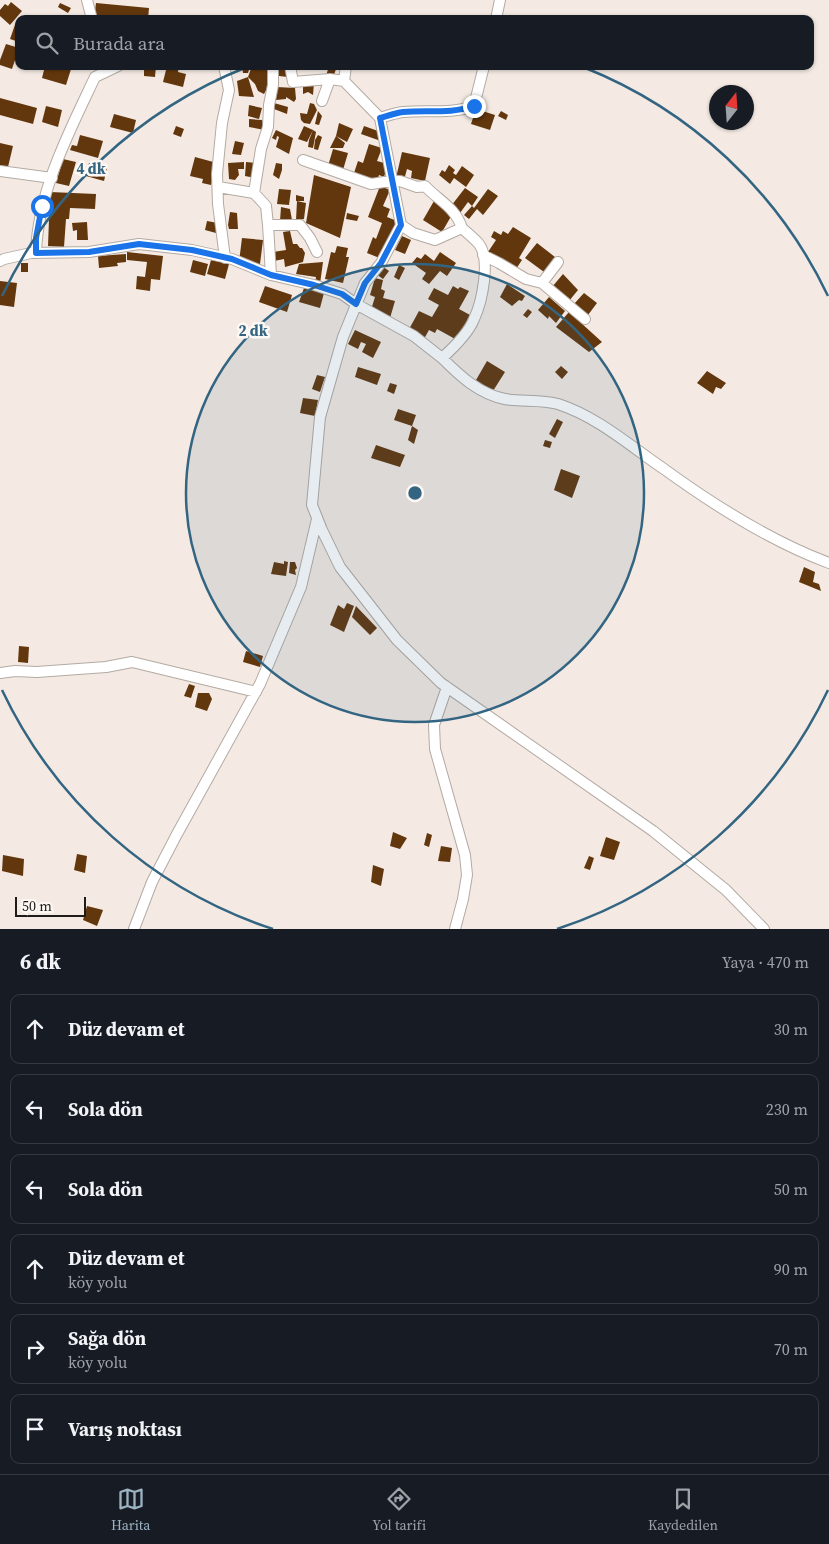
<!DOCTYPE html>
<html lang="tr">
<meta charset="utf-8">
<style>
body{margin:0;font-family:"Source Serif 4",serif;background:#242831;color:#f1f3f6}
.compass{position:absolute;left:709px;top:85px;width:45px;height:45px;border-radius:50%;background:#171b24;box-shadow:0 1px 4px #0004;rotate:17deg}
.scale{position:absolute;left:15px;bottom:12px;width:71px;box-sizing:border-box;padding-left:5px;border:2px solid #1f1b19;border-top:0;font-size:14px;line-height:18px;white-space:nowrap;color:#1f1b19;-webkit-text-stroke:4px #fef8f4;paint-order:stroke}
.stop{position:absolute;width:15px;height:15px;margin:-11px;border:4px solid #1a73e8;border-radius:50%;background:#fff}
.stop.end{background:#1a73e8;border-color:#fff;box-shadow:0 1px 5px #0008}
.list{margin:0;padding:0;list-style:none}
h2{display:flex;justify-content:space-between;align-items:center;height:65px;margin:0;padding:0 20px;font-size:21px}
h2 small{font-size:16px;font-weight:400;color:#9ea1a6}
.list li{display:grid;grid-template-columns:32px 1fr auto;gap:15px;align-items:center;box-sizing:border-box;height:70px;margin:0 10px 10px;padding:0 10px;border:1px solid #363941;border-radius:10px}
.list b{display:block;font-size:19px;white-space:nowrap}
.list p{margin:0;font-size:16px;white-space:nowrap;color:#9ea1a6}
.list em{font-size:16px;font-style:normal;color:#9ea1a6}
.icon{flex:none;width:28px;height:28px;fill:none;stroke:currentColor;stroke-width:2;stroke-linecap:round;stroke-linejoin:round}
.map{position:relative;flex:none;width:829px;height:929px;overflow:hidden}
.search{position:absolute;background:#171b24;box-shadow:0 1px 4px #0004;left:15px;right:15px;top:15px;height:55px;display:flex;align-items:center;gap:12px;box-sizing:border-box;padding:0 18px;border-radius:10px;color:#9ea1a6;font-size:19px}
.sheet{height:545px;background:#171b24}
nav{display:flex;justify-content:space-around;align-items:center;box-sizing:border-box;height:70px;border-top:1px solid #363941;background:#171b24;font-size:14px;color:#9ea1a6}
nav a{display:grid;justify-items:center;gap:2px}
nav .on{color:#9cb3c2}
.map>svg:first-child{display:block}
</style>
<div class="map">
<svg width="829" height="929" viewBox="0 0 829 929">
<rect width="100%" height="100%" fill="#f4eae3"/>
<path fill="#63370d" d="M11,2L22,11L10,25L0,16V10L5,4L8,6Z
M60,3L71,8L68,13L58,7Z
M96,3L149,8L148,19H94Z
M16,22L19,23V42L10,39Z
M6,44L19,48L12,69L0,65V60Z
M45,66H72L66,85L42,78Z
M144,66H156L155,77L144,76Z
M167,66H179L178,72L186,74L183,87L163,82Z
M242,66H250L248,73H243Z
M252,66H270L269,85L264,94L258,91L255,84L248,77Z
M277,66H284L287,71L288,77L279,76Z
M329,66H337L333,78L326,76Z
M248,77L254,97L239,96L237,81Z
M303,82L314,83L313,95L308,92L303,94Z
M277,87L295,88L296,99L294,102L286,97V99L276,100Z
M0,98L37,108L33,124L0,115Z
M274,103L288,107L287,114L274,109Z
M310,103L314,104L317,110L310,124L304,123L301,120L300,113L307,114Z
M249,105L262,108L259,119L248,116Z
M46,106L62,110L58,127L42,122Z
M476,109L495,115L490,130L471,124Z
M318,111L322,116L319,125L315,124Z
M501,111L508,115L506,120L498,116Z
M114,114L136,120L133,133L110,127Z
M249,119L262,120L265,130L249,127Z
M339,123L353,129L347,142L336,136Z
M176,126L184,129L181,137L173,134Z
M304,126L313,130L307,142L298,139Z
M364,126L381,132L378,140L361,134Z
M276,130L293,138L289,154L276,147L279,137L277,136L276,140L272,138Z
M313,130L316,132L313,148L308,147L309,140Z
M80,135L103,141L98,158L70,150L72,145L77,146Z
M318,135L322,137L318,150L314,149L315,140Z
M336,136L345,143L343,148H330Z
M235,141L244,143L241,155L232,154Z
M0,143L13,146L8,167L0,165Z
M369,144L382,148L377,161L388,164L384,177L379,175L377,182L353,176L358,161L363,163Z
M333,149L348,153L343,170L328,166Z
M402,152L430,158L425,181L411,178L412,171L407,169L404,180L396,178Z
M195,157L217,163L211,185L202,183L203,179L190,176Z
M63,159L76,162L69,186L56,183Z
M244,162V169H238L239,175L235,180L229,179L228,163Z
M246,162L257,163L255,178L245,176Z
M89,163L107,168L104,181L86,176Z
M276,163L282,164V170L279,179L273,175Z
M449,165L455,170L453,173L456,175L462,166L474,175L466,187L454,178L450,184L439,175L442,170L445,172Z
M314,175L351,187L340,238L306,223Z
M380,186L390,190L383,206L390,209L387,217L397,221L382,259L367,253L373,237L376,239L382,223L368,217Z
M465,188L478,197L472,206L468,202L460,213L451,206Z
M279,189L291,190L289,205L277,204Z
M488,189L498,196L483,215L477,209L469,219L464,215L472,206L474,208Z
M50,192L96,194L95,209L70,208L69,219H66L64,247L48,246Z
M296,195L304,197V201H296Z
M297,201L306,203L304,219L296,220Z
M434,201L453,213L442,232L423,220Z
M281,207L290,209L292,220L280,221Z
M230,212L237,213L238,229H229L228,225Z
M347,213L359,216L357,221L346,219Z
M207,221L218,223L216,233L205,230Z
M87,222L88,240H77V230L73,231L72,223Z
M513,227L531,238L519,258L522,260L516,269L488,252L496,240L491,237L494,231L501,235L503,231L508,234Z
M290,231L293,244H297L300,248H302L305,253L303,262L285,267L284,259L274,261L273,252L286,250L283,232Z
M402,236L411,240L405,254L395,250Z
M242,238L263,240L260,264L239,262Z
M537,243L555,257L544,272L525,258Z
M337,246L348,248L346,257H349L343,283L325,279L331,252L335,253Z
M127,252L163,256L160,280L151,279L150,291L136,289L137,276L145,277L147,262L127,260Z
M440,252L456,263L447,276L440,271L429,284L422,279L426,273L412,263L417,257L421,259L425,254L434,261Z
M126,254V262L117,263L118,266L99,268L98,256Z
M193,260L208,264L205,276L190,272Z
M211,260L229,264L225,279L207,274Z
M323,262L320,284L315,283L316,277L296,274L299,264Z
M21,263H28V272H21Z
M399,265L405,268L399,280L394,277Z
M382,266L389,271L383,279L376,274Z
M563,274L578,290L569,301L552,287Z
M375,278L383,280L381,289L385,291L383,298L395,301L390,318L370,313L375,297L370,295Z
M0,281L17,283L14,307L0,305Z
M507,284L525,296L522,301L519,300L512,306L500,297Z
M265,286L292,295L287,312L259,302Z
M453,286L458,289L460,287L469,291L459,309L470,315L457,340L437,329L435,333L429,330L424,339L408,331L419,311L432,317L439,305L428,299L434,288L448,295Z
M304,288L324,293L320,308L299,302Z
M584,293L597,303L585,319L574,304Z
M549,297L565,311L556,323L549,316L548,319L538,310Z
M528,309L532,312L527,318L523,315Z
M569,312L602,342L589,352L556,327Z
M355,330L381,342L373,358L362,352L366,344L361,342L358,349L348,344Z
M487,361L505,372L493,391L476,380Z
M561,366L568,372L562,379L555,372Z
M358,367L381,374L377,385L355,377Z
M707,371L726,383L721,389L716,387L713,394L697,383Z
M317,375L325,377L320,392L312,389Z
M390,383L397,385L394,394L387,391Z
M303,398L318,400L315,416L300,413Z
M398,409L416,415L412,426L394,420Z
M557,419L563,422L555,438L549,434Z
M412,426L418,430L414,444L408,440Z
M545,440L552,442L550,448L543,446Z
M376,445L405,455L400,467L371,458Z
M561,469L580,476L572,498L554,490Z
M284,561L288,562L286,576L271,574L274,562L284,564Z
M290,562H295L297,568L295,570L296,575L289,573Z
M804,567L815,572L813,582L819,584L821,591L799,582Z
M347,603L354,606L344,632L330,625L338,605L344,609Z
M356,606L377,628L370,635L352,617Z
M19,646L29,647L28,663L18,662Z
M246,651L263,656L260,667L243,662Z
M189,684L195,686L191,698L184,696Z
M198,693H209L212,699L207,711L195,707Z
M393,832L407,838L400,849L390,846Z
M427,833L432,835L429,847L424,845Z
M606,837L620,842L614,860L600,856Z
M441,846L452,848L450,862L438,861Z
M77,854L87,856L85,873L74,870Z
M3,855L24,859L23,876L2,871Z
M589,856L594,858L590,870L584,868Z
M373,865L384,869L381,886L371,882Z
M87,906L103,910L97,926L83,920Z"/>
<g fill="none" stroke-linecap="round" stroke-linejoin="round">
<g stroke="#b3aaa3" stroke-width="12">
<path id="minor" d="M87,0L92,19
M496,19L500,0
M224,66L229,90L222,123L217,174L218,204L225,258
M290,66L293,82L330,79L344,81
M346,66L344,81L380,118
M484,66L474,106C452,114 426,110 403,112C395,113 387,116 380,118L401,225L381,263L365,283L343,337L320,417L312,505L322,530L340,567L397,640L441,683L653,831L726,890L764,929
M322,101L330,79
M303,160L371,184L391,181H400L417,187L425,186C439,201 455,207 462,228
M0,171L52,178
M218,187L254,193L261,149L268,127L269,105L273,85V66
M254,193L266,206L268,225H300L310,238L317,252
M268,225L271,275
M36,253C38,191 69,132 95,77L118,66
M483,255L499,263L526,279L542,283L585,319
M0,261L4,259L31,253L89,252L139,244L192,250L232,259L271,275L314,285L342,294L356,304L414,336L442,358C452,349 469,332 474,319C482,302 491,260 479,244C474,238 467,233 462,228L435,240L413,233L401,225
M542,283L558,262
M442,358C460,376 479,394 505,399C522,402 541,399 558,404C598,417 630,446 664,469C715,506 770,541 829,563
M0,673L15,671L37,672L106,667L132,662L256,692
M447,687L434,725L435,749L465,855L467,875L463,899L455,929
M134,929L152,882L177,834L260,684L301,587L317,519"/>
</g>
<use href="#minor" stroke="#fff" stroke-width="10"/>
</g>
<g fill="none" stroke-linecap="round" stroke-linejoin="round">
<path stroke="#1a73e8" stroke-width="6" d="M42,206L36,238V253L89,252L139,244L192,250L232,259L271,275L314,285L342,294L356,304L365,283L381,263L401,225L380,118C387,116 395,113 403,112C426,110 452,114 474,106"/>
</g>
<circle cx="415" cy="493" r="229" fill="#336582" fill-opacity=".12"/>
<g fill="none" stroke="#336582" stroke-width="2.5">
<circle cx="415" cy="493" r="229"/>
<path d="M828 690A458 458 0 0 1 557 929M273 929A458 458 0 0 1 2 690M2 296A458 458 0 0 1 247 67M583 67A458 458 0 0 1 828 296"/>
</g>
<circle cx="415" cy="493" r="8" fill="#336582" stroke="#fef8f4" stroke-width="2.5"/>
<g font-size="15" text-anchor="middle" font-weight="bold" fill="#336582" stroke="#fef8f4" stroke-width="5" stroke-linejoin="round" paint-order="stroke">
<text x="91" y="174">4 dk</text>
<text x="253" y="336">2 dk</text>
</g>
</svg>
<svg class="compass" viewBox="-18 -18 36 36"><path d="M0-13l5 13h-10z" fill="#e53935"/><path d="M0 13l5-13h-10z" fill="#9ea1a6"/></svg>
<div class="scale">50 m</div>
<div class="stop" style="left:42px;top:206px"></div>
<div class="stop end" style="left:474px;top:106px"></div>
<div class="search"><svg class="icon" aria-label="search" viewBox="0 0 24 24"><circle cx="10" cy="10" r="6"/><path d="M15 15l6 6"/></svg>Burada ara</div>
</div>
<section class="sheet">
<h2>6 dk<small>Yaya · 470 m</small></h2>
<ul class="list">
<li><svg class="icon" aria-label="ahead" viewBox="0 0 24 24"><path d="M12 20V5M6 11l6-6 6 6"/></svg><div><b>Düz devam et</b></div><em>30 m</em></li>
<li><svg class="icon" aria-label="left" viewBox="0 0 24 24"><path d="M17 20v-9H6M10 6l-5 5 5 5"/></svg><div><b>Sola dön</b></div><em>230 m</em></li>
<li><svg class="icon" aria-label="left" viewBox="0 0 24 24"><path d="M17 20v-9H6M10 6l-5 5 5 5"/></svg><div><b>Sola dön</b></div><em>50 m</em></li>
<li><svg class="icon" aria-label="ahead" viewBox="0 0 24 24"><path d="M12 20V5M6 11l6-6 6 6"/></svg><div><b>Düz devam et</b><p>köy yolu</p></div><em>90 m</em></li>
<li><svg class="icon" aria-label="right" viewBox="0 0 24 24"><path d="M7 20v-9h11M14 6l5 5-5 5"/></svg><div><b>Sağa dön</b><p>köy yolu</p></div><em>70 m</em></li>
<li><svg class="icon" aria-label="arrive" viewBox="0 0 24 24"><path d="M6 21V4h12l-3 4 3 4H6"/></svg><div><b>Varış noktası</b></div></li>
</ul>
</section>
<nav>
<a class="on"><svg class="icon" aria-label="map" viewBox="0 0 24 24"><path d="M3 6l6-2 6 2 6-2v14l-6 2-6-2-6 2zM9 4v14M15 6v14"/></svg>Harita</a>
<a><svg class="icon" aria-label="directions" viewBox="0 0 24 24"><path d="M12 3l9 9-9 9-9-9zM9 14v-3h6M13 9l2 2-2 2"/></svg>Yol tarifi</a>
<a><svg class="icon" aria-label="saved" viewBox="0 0 24 24"><path d="M7 4h10v16l-5-4-5 4z"/></svg>Kaydedilen</a>
</nav>
